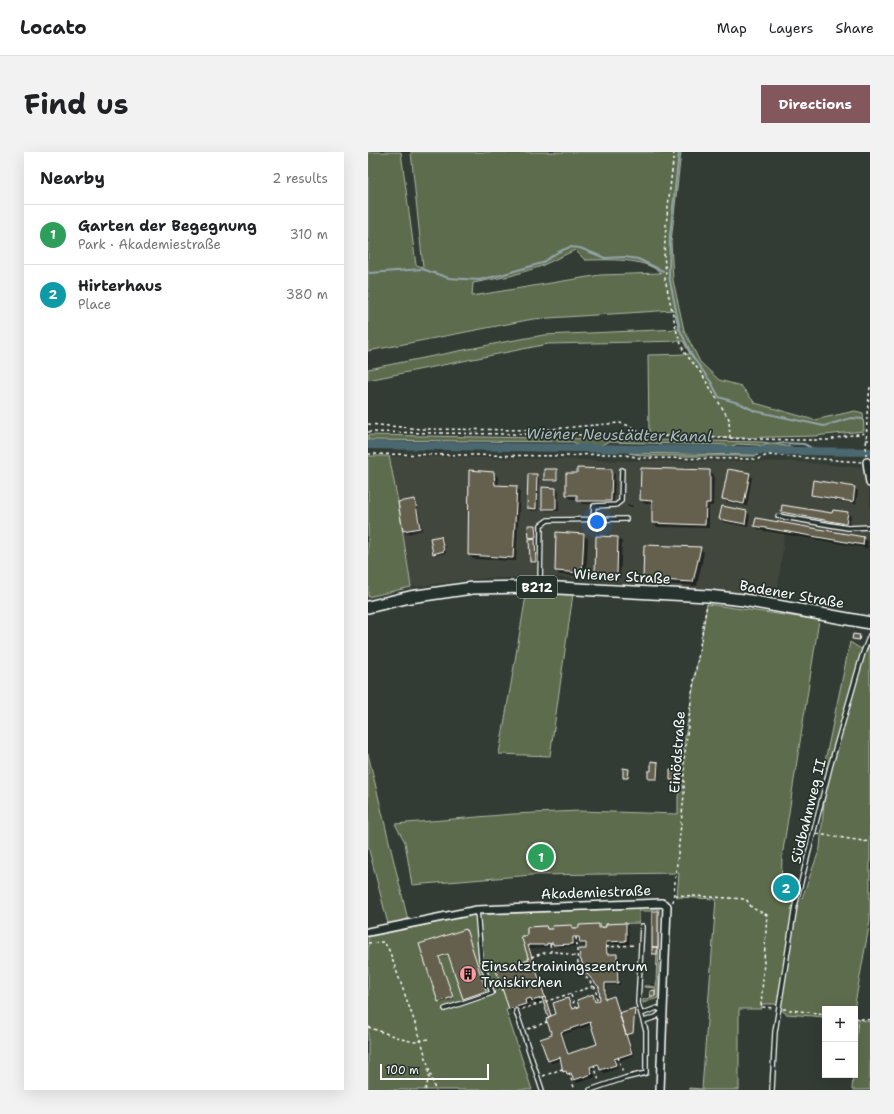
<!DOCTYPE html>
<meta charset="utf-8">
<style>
body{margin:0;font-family:"Shantell Sans",sans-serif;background:#f2f2f2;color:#202124}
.controls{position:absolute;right:12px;bottom:12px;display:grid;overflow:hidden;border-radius:0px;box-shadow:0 4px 16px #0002}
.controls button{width:36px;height:36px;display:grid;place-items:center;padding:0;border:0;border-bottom:1px solid #e0e0e0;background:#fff;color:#202124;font:20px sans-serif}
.scale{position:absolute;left:12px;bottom:10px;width:109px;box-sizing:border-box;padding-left:4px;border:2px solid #fff;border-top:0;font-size:11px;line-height:14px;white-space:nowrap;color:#fff;-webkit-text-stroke:3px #26332d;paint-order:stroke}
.you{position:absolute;left:229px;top:370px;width:14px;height:14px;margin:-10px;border:3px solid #fff;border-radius:50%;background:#1a73e8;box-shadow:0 0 0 6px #1a73e833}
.badge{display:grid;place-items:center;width:26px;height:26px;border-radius:50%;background:#84575d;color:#fff;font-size:13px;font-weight:700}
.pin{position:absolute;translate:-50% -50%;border:2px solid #fff;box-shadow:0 1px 4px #0006}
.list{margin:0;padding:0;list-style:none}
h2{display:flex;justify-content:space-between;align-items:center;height:52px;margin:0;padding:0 16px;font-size:17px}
h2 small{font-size:13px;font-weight:400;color:#757577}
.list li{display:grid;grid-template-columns:26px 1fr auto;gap:12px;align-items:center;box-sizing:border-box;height:60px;padding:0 16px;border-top:1px solid #e0e0e0}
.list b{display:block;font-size:15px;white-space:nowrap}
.list p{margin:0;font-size:13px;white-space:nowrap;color:#757577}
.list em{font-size:13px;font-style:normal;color:#757577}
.map{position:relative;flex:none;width:502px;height:938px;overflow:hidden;border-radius:0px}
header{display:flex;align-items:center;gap:24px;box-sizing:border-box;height:56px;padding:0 20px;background:#fff;border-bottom:1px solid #e0e0e0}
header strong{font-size:19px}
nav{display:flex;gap:22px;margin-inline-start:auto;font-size:14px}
.intro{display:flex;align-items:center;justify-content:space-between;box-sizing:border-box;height:96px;padding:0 24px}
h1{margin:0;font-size:28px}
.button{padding:10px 18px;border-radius:0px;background:#84575d;color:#fff;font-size:14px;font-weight:700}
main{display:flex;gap:24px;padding:0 24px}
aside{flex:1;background:#fff;border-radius:0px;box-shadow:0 4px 16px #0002}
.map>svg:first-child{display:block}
</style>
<header>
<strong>Locato</strong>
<nav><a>Map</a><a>Layers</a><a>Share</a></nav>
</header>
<div class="intro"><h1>Find us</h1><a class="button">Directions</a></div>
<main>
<aside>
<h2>Nearby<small>2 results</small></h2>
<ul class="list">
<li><span class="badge" style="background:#2e9e5b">1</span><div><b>Garten der Begegnung</b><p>Park · Akademiestraße</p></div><em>310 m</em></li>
<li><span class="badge" style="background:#0f9aa8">2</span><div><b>Hirterhaus</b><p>Place</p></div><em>380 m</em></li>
</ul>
</aside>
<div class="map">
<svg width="502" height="938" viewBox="0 0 502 938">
<rect width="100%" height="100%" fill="#333c34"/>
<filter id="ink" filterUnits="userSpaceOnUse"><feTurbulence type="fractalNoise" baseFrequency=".025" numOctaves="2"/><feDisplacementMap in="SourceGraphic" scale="8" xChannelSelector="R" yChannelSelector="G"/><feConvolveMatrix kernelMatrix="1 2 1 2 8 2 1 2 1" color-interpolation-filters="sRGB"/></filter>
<g filter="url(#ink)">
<path fill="#42473c" d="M21,304L266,309L430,310L497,316L502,349V394L417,380L408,450L333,439L188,425L117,426L43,435L30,350Z"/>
<path fill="#5d6c4e" stroke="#aeb6a6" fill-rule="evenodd" d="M0,0H33L48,113L55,115L43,0H313L303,90L305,128L316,178L332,210L351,228L373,234L387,251L446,268L487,259L495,261L496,279L446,284L365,286L281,283L280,203L322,202L315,189L180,192L0,228V217L136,190L176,183L311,177L306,158L165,167L0,199ZM207,98L217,108C240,108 275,105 293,121L232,123L104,144L105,131L142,124L171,115Z
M0,283L395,290L434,297H399L390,293L369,292L362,295L357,293L239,290C228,297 216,296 205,290L0,288Z
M261,301L390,303L387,304H278Z
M0,304H21L30,350L43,435L0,445Z
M159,438L205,442L182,604L131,602Z
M339,452L451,468L414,705L413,741L434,746L452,696L459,616L456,614L482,490L493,497L502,487V769L486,857H457V865L418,862L407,852H394L393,857H371V938H321V936L334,937L348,747L309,745L311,721L164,723L44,733L37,690L27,672L145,662L211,659L310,662V645L313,630V610Z
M0,602L40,768L20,772L0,694Z
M291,755L290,846L275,851V848L287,844L288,836L276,835V834H288L289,795L290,794V759H289V757H284V759H271V771L238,772V775L204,776V774H184L185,777H179L178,774L159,775V784H154L161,808L151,811L152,814L147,815L145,813L128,818L141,857L138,858L164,938H0V785L105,763Z
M490,867L502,870V938H484L485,923H487V903Z"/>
<path fill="#0007" fill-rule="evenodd" d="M274,317L342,319L346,323L345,354H341V376L289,375L285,371V352H277L273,348Z
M188,318L190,320V329H178L177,328Z
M243,318L247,322L246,353L214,352L210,347H203L199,343L210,322Z
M126,321L130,325L131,334L148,335L152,339L148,409L105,407L101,403Z
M382,322L384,325L379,354L358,350L355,347Z
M168,323L171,326L170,359H163L160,356Z
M446,329L487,336L490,339L488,352L447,345L444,342Z
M188,336L191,339V359H178L175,356Z
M46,348L49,351L54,378L39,382L36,379Z
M259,353H264L265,355H260Z
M355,355L379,360L382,363L380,375L355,370L353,367Z
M414,359L465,362L480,361L483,364L481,374L417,362Z
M161,374H167L169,376V387H167L169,389L170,411L165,412L163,410L164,388L162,385Z
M387,374L496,386L500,390L499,396L391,378Z
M216,383L220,387L218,424L192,423L188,419Z
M73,385L75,387L78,401L67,403L66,401Z
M229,385L250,386L254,390L252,426L232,425L228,421Z
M332,396L336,400L329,434L280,431L276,427Z
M290,611L291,612V628H282L281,626Z
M312,619L313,621V629H305L303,627Z
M285,758H289L291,761L290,795H289V802H285Z
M257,772L260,775L261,792H240L241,803H248L251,806L252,833H239V847L246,845L248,848L253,862L267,858L265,881L260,883L266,903L248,910L250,916L236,921L232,915L224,917L227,925L209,931L205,924H203L201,922H199L196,920L193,908L183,911L181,908L186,883L176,849L168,852L165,849L159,851L160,854L145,860L142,857L148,816L163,808L155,785H160L178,775L181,778L204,774L206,777L230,774L233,777ZM207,788H213V791L216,794L219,793V798L232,835L233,849L229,850L225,844L213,855L205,858L203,850L200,847L189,863L183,865L178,849L179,848L162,796L182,795L181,793L186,794L188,793L189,795L207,794ZM224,873L231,893L202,903L195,882Z
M98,778L99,780L119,841L98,848L96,846L82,803L72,806L86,847L72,851L71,849L52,793Z
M282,832H287L288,834H283Z"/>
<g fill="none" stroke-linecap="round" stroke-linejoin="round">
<path stroke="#93a4aa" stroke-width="2" d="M311,0L302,83L301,124L312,178L324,204L343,230L351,245L373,252L387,259L456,274L483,266L495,267
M0,120L2,121L54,117L81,126L111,128L133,123L174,111L190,100L202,95L212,96L237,106L257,105L270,107L295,119
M386,299L398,292L414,291L436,292L449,299"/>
<path stroke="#4b6771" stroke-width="8" d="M0,293L502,300"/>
</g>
<path fill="#65604e" stroke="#fff" fill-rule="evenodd" d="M209,316L244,317L243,349H209V343H198V321H209Z
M273,316L342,318V351H338L337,373L284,371V349L272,348Z
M176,317H189V328H176Z
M360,317L382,321L376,352L354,347Z
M101,318L126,320L127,333L149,334L145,406L100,403Z
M160,322H169L168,357L159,356Z
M445,328L487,335L485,350L443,343Z
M174,335L188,336V357H174Z
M47,347L52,376L35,379L30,350Z
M414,353L464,361L465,358L480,360L478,372L413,360Z
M354,354L379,359L377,372L351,367Z
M388,366L496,385L495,393L386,374Z
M160,373H167L168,385L161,386Z
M188,380L216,382L214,421L187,419Z
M73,384L76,399L65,402L62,386Z
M228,384L250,385L249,423L227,422Z
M167,386L168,410H162L161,387Z
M276,393L333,395L325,430L275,427Z
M485,482L492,483L491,488L484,487Z
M283,609L290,610L289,627H280V619H283Z
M255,616L261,617L260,626H255Z
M302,618H312V628H302Z
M415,734H422V739L414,738Z
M284,759H290V795H284Z
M258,771V789L238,790L239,802H249L250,831H237V847L246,844L264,901L246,907L248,913L232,918L230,912L222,915L224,922L206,928L203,921L199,922L198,919L195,920L192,905L180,909L172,887L184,883L178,867L181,866L180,865L188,862L185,851L200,846L204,857L211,855L209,848L225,842L227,850L232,848L231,835L219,822L212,806L211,797H218V791H212L211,785H205V792L185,793V791H183V792L179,791V793H160L177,845L164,849L163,846L157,848L158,852L141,857L128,818L146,813L147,815L152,814L151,811L161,808L153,784H159V775L178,774L179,777H185L184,774L204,773V776H211V773L231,772V776L238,775V772ZM222,870L229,892L200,902L193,880Z
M98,777L118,839L95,847L80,802L71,805L85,845L70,850L51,792Z
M284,795H289V802H284Z
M287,838V844H282V839Z
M177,845L183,864L180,865L174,846Z
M267,856L265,881L258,883L251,861Z"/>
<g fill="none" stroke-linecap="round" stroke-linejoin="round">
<g stroke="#fff" stroke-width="6">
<path id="lane" d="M410,364L480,376L502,375
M225,367L226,354L248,353L253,349L254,318
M172,434L173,373L180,368L258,367
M77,857L124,841L113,807L109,758
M148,859L174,938
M273,862L289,856L295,859L288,865L276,869
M222,938L257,926L278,921V879L270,851L274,774
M404,938L407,880L427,754L462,615L495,501L502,483"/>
</g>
<g stroke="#fff" stroke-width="10">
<path id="street" d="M499,310L502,331
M0,780L109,758L294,751L299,754L292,938"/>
</g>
<g stroke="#fff" stroke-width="14">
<path id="primary" d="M0,455L42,445L104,436L172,435L340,444L376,448L502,471"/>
</g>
<path stroke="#fff" stroke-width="1.5" stroke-dasharray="3 3" stroke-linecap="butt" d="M306,0L298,73L296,105L298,119L297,127L309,181L316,200L333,221L361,267L362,287
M0,272L54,277L170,278L252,271L262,274L277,284L428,288H461L477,284L498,281
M0,280L276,284
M498,288H502
M0,302L200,304C224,302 249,300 272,306L390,307L400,303L493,310
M498,304L499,262L502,235
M449,682L502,690
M307,743L378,747L384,756L399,763L393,855L405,856
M305,750L316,643V608L324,541L339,452
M208,785L210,811L217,824L228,837L229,849
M0,791L16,790L21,798L53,888L67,938
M182,792L183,799
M238,795L267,793
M163,805C183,798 189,798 209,805
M203,843L207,856
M154,857L223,835L225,834
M415,857L457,862
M487,866L502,868
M0,875L37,888L47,890L60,887
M160,877L179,870
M250,905L255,920
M226,913L231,929
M201,921L207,938
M175,924L194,917
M57,938L61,926L60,916"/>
<use href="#lane" stroke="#26332d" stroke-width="3.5"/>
<use href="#street" stroke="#26332d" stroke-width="7"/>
<use href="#primary" stroke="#26332d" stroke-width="11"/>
</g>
</g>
<defs>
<g id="building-disc" transform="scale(0.9)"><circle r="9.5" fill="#ff9aa2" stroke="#26332d"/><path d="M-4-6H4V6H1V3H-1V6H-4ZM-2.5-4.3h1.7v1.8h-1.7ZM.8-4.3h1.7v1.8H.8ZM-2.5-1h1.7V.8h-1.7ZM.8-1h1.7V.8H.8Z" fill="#111"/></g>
</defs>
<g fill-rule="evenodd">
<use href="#building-disc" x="100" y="822"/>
</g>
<g text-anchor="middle" stroke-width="3.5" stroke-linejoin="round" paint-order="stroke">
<rect fill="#26332d" stroke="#bec2c0" stroke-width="1" x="149" y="424" width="40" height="22" rx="3"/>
<g font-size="13" font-weight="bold" fill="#fff">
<text x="169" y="440">B212</text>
</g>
<g font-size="14" fill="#fff" stroke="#26332d">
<text transform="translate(254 424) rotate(3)" y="5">Wiener Straße</text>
<text transform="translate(424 442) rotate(10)" y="5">Badener Straße</text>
<text transform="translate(309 600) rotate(-86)" y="5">Einödstraße</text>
<text transform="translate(440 659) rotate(-76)" y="5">Südbahnweg II</text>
<text transform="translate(228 740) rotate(-2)" y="5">Akademiestraße</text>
</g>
<g font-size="14" fill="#fff" stroke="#26332d" text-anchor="start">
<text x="113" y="819">Einsatztrainingszentrum<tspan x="113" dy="16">Traiskirchen</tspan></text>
</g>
<g font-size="15" font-style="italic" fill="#aebbbf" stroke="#26332d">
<text transform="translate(251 283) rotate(1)" y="5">Wiener Neustädter Kanal</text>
</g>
</g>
</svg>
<div class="controls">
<button>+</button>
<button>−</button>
</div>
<div class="scale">100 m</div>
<div class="you"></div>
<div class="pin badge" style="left:173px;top:705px;background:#2e9e5b">1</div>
<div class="pin badge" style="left:418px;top:736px;background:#0f9aa8">2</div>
</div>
</main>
